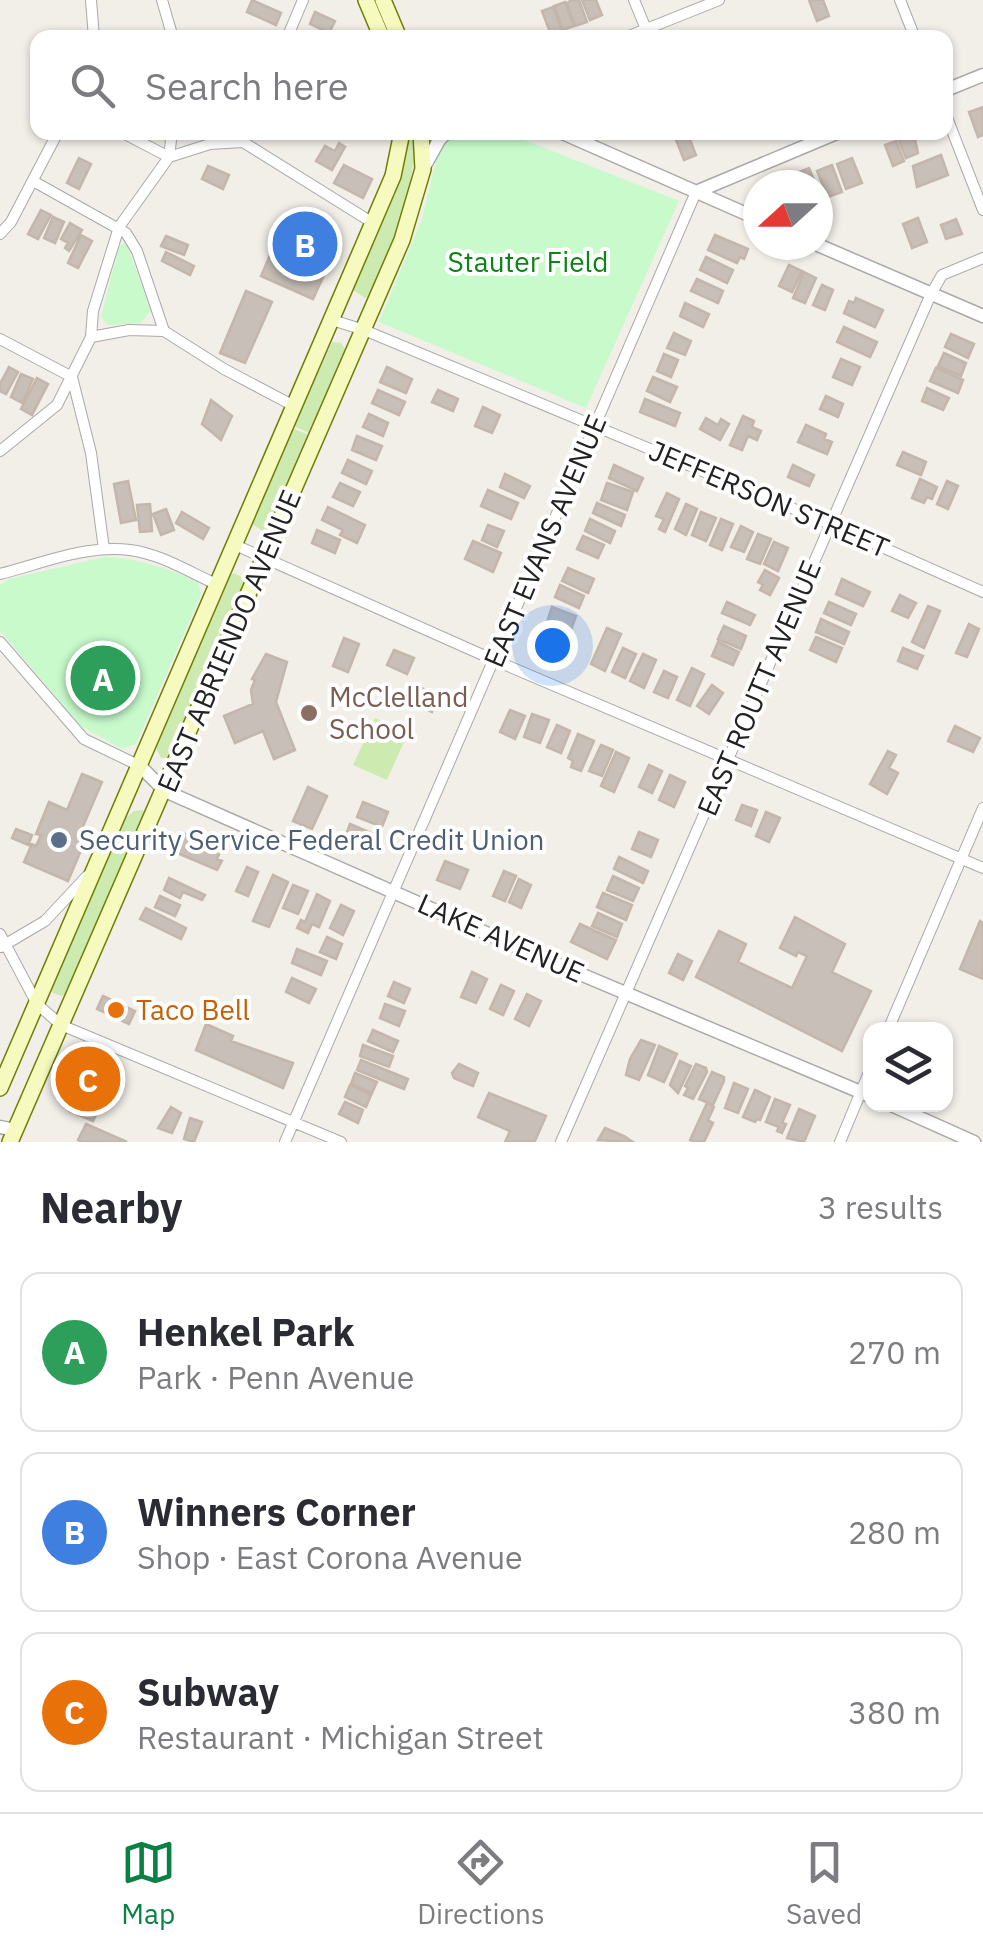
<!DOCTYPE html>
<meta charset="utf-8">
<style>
body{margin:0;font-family:"IBM Plex Sans",sans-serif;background:#f7f7f7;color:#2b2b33}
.controls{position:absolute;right:30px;bottom:30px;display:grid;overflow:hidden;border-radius:20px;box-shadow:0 2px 8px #0004}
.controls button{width:90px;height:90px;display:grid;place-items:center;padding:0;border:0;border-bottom:2px solid #e1e1e2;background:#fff;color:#2b2b33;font:50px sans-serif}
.compass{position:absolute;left:743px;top:170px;width:90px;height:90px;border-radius:50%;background:#fff;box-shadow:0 2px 8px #0004;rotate:249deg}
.you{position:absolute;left:552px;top:645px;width:35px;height:35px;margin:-25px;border:8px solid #fff;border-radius:50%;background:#1a73e8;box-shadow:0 0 0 15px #1a73e833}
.badge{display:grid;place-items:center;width:65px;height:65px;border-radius:50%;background:#0b8043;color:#fff;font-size:32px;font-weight:700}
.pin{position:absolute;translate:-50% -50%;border:5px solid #fff;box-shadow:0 2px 10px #0006}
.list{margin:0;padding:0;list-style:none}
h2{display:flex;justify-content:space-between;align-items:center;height:130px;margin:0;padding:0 40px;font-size:42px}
h2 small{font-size:32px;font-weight:400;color:#7c7c81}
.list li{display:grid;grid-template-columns:65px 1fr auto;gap:30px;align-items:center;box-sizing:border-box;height:160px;margin:0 20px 20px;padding:0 20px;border:2px solid #e1e1e2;border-radius:20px}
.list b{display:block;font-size:38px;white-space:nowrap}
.list p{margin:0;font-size:32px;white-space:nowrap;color:#7c7c81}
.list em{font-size:32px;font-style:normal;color:#7c7c81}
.icon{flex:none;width:55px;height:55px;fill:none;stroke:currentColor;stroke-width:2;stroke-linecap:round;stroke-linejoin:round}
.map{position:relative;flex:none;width:983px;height:1142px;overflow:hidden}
.search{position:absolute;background:#fff;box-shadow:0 2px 8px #0004;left:30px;right:30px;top:30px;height:110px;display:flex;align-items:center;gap:25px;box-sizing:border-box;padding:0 35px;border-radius:20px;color:#7c7c81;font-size:38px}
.sheet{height:670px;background:#fff}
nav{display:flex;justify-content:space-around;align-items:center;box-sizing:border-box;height:140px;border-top:2px solid #e1e1e2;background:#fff;font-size:28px;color:#7c7c81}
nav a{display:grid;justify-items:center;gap:5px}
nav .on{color:#0b8043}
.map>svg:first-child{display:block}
</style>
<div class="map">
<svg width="983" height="1142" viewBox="0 0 983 1142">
<rect width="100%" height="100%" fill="#f2efe9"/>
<path fill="#cdebb0" d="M410,133H415C415,193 393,242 368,297L365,298L353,290L399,184Z
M332,342L341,343L345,349L309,433L294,426Z
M292,428L309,435L269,529L263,531L252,524Z
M234,573L243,578L245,584L170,757L161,758L155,746L229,576Z
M375,718L408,733L387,780L353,765Z
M143,810L145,815L67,994L62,996L53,993L51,988L123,820L134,811Z"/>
<path fill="#c8facc" d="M455,133H507L679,201L586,408L379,322L422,219L439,148Z
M126,242L151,311L141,323L108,325L101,317L119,247Z
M104,557C139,558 166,568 198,582L201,595L136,744L122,749L81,726L0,631V585L9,579Z"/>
<path fill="#c7bfb8" stroke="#c4b6ab" stroke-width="2.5" d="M252,0L281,13L276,25L247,12Z
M572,0H579L587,22L575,26L567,3Z
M582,0H596L602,15L590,20Z
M809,0H823L829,16L817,21Z
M565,2L574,26L563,30L554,6Z
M553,7L562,31L551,35L542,11Z
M315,12L335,21L329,33L310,24Z
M983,107V135L978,137L969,112Z
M673,132H687L696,155L684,160Z
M914,135L918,153L906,158L899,141Z
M896,141L904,161L893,166L885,145Z
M339,143L345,147L332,170L316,161L325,146L335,151Z
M941,155L948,175L917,187L913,166Z
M79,158L91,164L79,189L67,183Z
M852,158L862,183L846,189L837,164Z
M344,165L372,179L363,198L334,183Z
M832,165L842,192L828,197L817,171Z
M208,166L229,175L223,189L202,179Z
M809,168L816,185H767Z
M41,210L51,215L38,239L28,234Z
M53,217L64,222L55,243L44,238Z
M918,218L927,242L912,248L903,224Z
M956,219L962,234L946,239L941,225Z
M70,223L82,230L69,251L65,248L68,243L61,239Z
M301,225L322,235L309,263L288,254Z
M81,235L92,241L78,268L68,263Z
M715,235L748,249L744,259L740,257L737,263L708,250Z
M166,236L188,245L184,255L161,246Z
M274,246L286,252L283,257L324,275L313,299L261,276Z
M166,252L194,266L190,275L162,261Z
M706,257L733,270L727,283L700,270Z
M789,265L802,271L792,292L779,286Z
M804,272L816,278L805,303L793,298Z
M697,279L723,291L718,303L691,291Z
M822,285L833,290L825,310L813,305Z
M246,291L272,302L245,363L220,353Z
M856,298L883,310L875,327L844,313L849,301L854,303Z
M685,303L709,314L703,327L680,316Z
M844,327L877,342L870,357L837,342Z
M674,333L691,341L685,355L667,348Z
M951,334L974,344L968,358L945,347Z
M944,353L966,363L961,376L938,366Z
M664,354L678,360L671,377L657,371Z
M841,359L860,367L852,385L833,377Z
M9,367L18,372L6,394L0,391V384Z
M387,367L412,379L406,393L380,382Z
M936,368L963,380L958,393L930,381Z
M21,374L33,379L22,403L11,397Z
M653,377L677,387L670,402L647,391Z
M37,378L48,384L32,415L21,409Z
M927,388L949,398L943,410L922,401Z
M378,390L405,402L399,415L372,403Z
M438,390L458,399L453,411L432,402Z
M826,396L843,404L838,417L820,409Z
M645,399L680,413L675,426L640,412Z
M211,400L232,416L221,440L202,424Z
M483,407L500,415L492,433L475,426Z
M369,414L388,423L383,436L363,427Z
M743,416L754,421L752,427L761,431L757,440L748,436L742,450L730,445Z
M706,418L718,425L721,419L729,424L720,440L700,429Z
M806,425L826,434L824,439L832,442L827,454L798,442Z
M357,436L382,446L376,460L352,450Z
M903,452L926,462L921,475L897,465Z
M348,460L372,471L366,484L342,473Z
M614,465L643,478L637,491L609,478Z
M793,465L814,475L809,486L788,477Z
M505,474L530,486L524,498L500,487Z
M920,479L937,487L932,499L927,497L924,503L912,498Z
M128,481L136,520L121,523L114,484Z
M947,481L958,486L948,509L937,504Z
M340,483L360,492L353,506L333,497Z
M607,483L633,492L627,510L601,500Z
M488,490L518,503L511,519L481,506Z
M667,493L679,499L665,532L659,529L664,519L656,516Z
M597,503L625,515L621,526L593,513Z
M150,504L152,531L140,532L137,505Z
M686,504L697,509L686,535L675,529Z
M328,507L365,525L357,543L340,535L343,530L322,520Z
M166,509L174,530L161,535L153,514Z
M182,512L209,528L203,539L176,523Z
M701,512L716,518L706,541L692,535Z
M590,519L615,531L610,543L585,531Z
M721,519L733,524L722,550L710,545Z
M488,525L504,531L497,547L482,540Z
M741,526L753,532L744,552L731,547Z
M317,530L340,540L335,553L312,543Z
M758,534L771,539L760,564L747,559Z
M583,536L604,545L598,558L577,549Z
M473,541L501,553L493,572L465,559Z
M774,542L788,548L778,571L764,564Z
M568,568L594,579L588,593L562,581Z
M765,570L779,578L770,595L760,590L763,585L758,582Z
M842,579L870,592L863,606L836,594Z
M560,585L584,596L579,608L555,597Z
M900,595L916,603L908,618L892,611Z
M727,602L755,615L750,625L722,613Z
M829,602L856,614L851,625L824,613Z
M928,606L940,611L924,648L912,642Z
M552,607L576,616L571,630L547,622Z
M821,619L849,632L844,644L816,632Z
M969,624L979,629L967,657L956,653Z
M724,626L746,636L741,649L718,639Z
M607,628L621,634L605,671L591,664Z
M542,629L572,642L566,657L536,643Z
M816,637L842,648L836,662L810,650Z
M344,638L359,644L348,672L333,666Z
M718,642L739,652L733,665L712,656Z
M623,648L636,654L625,678L612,672Z
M903,648L923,656L917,669L898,661Z
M394,650L414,658L407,674L387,665Z
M266,654L287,662L276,702L295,750L274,759L263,731L235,743L224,716L253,704L251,690L255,680L252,679Z
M643,654L656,660L644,688L630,681Z
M692,668L704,674L690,706L677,700Z
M664,671L677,677L668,698L654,692Z
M712,685L723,693L709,714L697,706Z
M417,686L439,696L432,712L410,701Z
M510,710L525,716L515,739L500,732Z
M532,714L549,720L540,743L524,737Z
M557,725L570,731L561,753L547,747Z
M955,726L980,738L973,752L948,741Z
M578,734L594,741L581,771L571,767L573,761L568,758Z
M601,745L613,750L602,776L589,771Z
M888,751L896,755L889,768L898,773L887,794L870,784Z
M616,752L629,758L614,792L601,786Z
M649,765L662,771L652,793L639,787Z
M82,774L102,782L81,831L88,834L68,881L24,862L31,846L12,838L16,829L32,835L29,843L36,846L41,835L36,834L49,802L67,810Z
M670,775L685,782L674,807L659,800Z
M308,787L327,796L312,829L293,821Z
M363,802L388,812L382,827L357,817Z
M742,805L757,810L751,826L736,820Z
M766,812L780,818L769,842L756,836Z
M350,824L378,836L371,852L344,840Z
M639,832L658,840L651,857L632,849Z
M183,833L221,850L217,859L222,861L217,870L175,852Z
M619,857L648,871L643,883L614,869Z
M445,861L468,870L460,889L437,880Z
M247,867L258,872L248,896L236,891Z
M504,871L516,876L505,901L493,896Z
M273,875L288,882L269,927L253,921Z
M613,876L639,888L633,901L607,890Z
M169,878L205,895L202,900L183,892L180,898L164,890Z
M519,879L531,885L521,908L509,902Z
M293,885L308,891L298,914L283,908Z
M603,893L632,905L626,920L597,907Z
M317,894L330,901L319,927L312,924L308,933L297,928L301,920L305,922Z
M160,896L180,905L175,916L155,907Z
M341,905L354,911L343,935L330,928Z
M146,908L186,928L181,939L140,919Z
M598,913L622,924L617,937L592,926Z
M795,917L845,944L832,972L871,991L842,1051L696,977L719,931L746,944L738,962L792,988L807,956L798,952L796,956L780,948Z
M980,921L983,923V979L960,969Z
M580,924L616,940L607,959L571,942Z
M327,937L342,944L336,959L320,952Z
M297,949L327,961L321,975L292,963Z
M678,954L692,961L683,980L669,973Z
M472,972L487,979L476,1003L461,997Z
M292,978L316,989L309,1003L286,992Z
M394,982L410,989L404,1003L388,996Z
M501,985L514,991L503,1015L490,1009Z
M527,994L541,1001L529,1026L515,1019Z
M103,996L135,1011L129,1024L97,1009Z
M385,1004L405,1011L399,1026L380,1018Z
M206,1024L233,1036L231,1041L293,1063L283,1088L196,1050Z
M373,1030L398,1041L393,1052L368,1041Z
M641,1040L655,1045L639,1080L626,1075L630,1059Z
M363,1045L393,1056L389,1067L360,1056Z
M659,1046L677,1054L664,1082L648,1075Z
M361,1060L408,1079L404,1089L357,1070Z
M680,1061L691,1066L678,1093L670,1085Z
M459,1064L478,1073L473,1086L454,1078L452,1073Z
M696,1064L706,1068L707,1072L693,1099L684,1095L688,1088L685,1086Z
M82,1068L105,1078L99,1092L76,1082Z
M712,1072L724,1077V1081L713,1105L699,1099Z
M355,1073L377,1082L372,1093L351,1084Z
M734,1083L748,1089L738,1113L725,1108Z
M350,1085L371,1095L366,1107L345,1097Z
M75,1087L103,1100L93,1121L70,1111L75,1100L71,1098Z
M755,1090L770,1097L760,1120L757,1119L755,1122L743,1117Z
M489,1093L546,1116L535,1141L505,1142L510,1131L478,1117Z
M775,1099L790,1105L782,1123L786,1124L782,1133L777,1131L779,1127L766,1122Z
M345,1102L363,1110L358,1123L339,1114Z
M707,1103L714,1107L708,1120L713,1123L704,1142H695L690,1140Z
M171,1107L181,1113L172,1133L158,1128Z
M799,1109L815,1116L804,1142L787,1138Z
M190,1118L202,1122L194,1142L184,1139Z
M86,1124L127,1142H82L78,1140Z
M605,1128L624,1136L633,1142L598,1140Z"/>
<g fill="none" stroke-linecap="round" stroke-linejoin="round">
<g stroke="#a9a9a9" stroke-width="12">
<path id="minor" d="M91,0L94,38
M162,0L173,38
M634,0L646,29
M900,0L915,38
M287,38L303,0
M624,38L719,0
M946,115L983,210
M121,132L169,157L172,132
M33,181L126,233L137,251L164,331
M0,234L11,222L58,132
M332,320L364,330L830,524L983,592
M91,337L129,330L164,331L224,369L294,406
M0,339L72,377L91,453L104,549
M0,451L57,405L91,337L93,311L119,227L169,157L210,144L243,142L373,223
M233,544L494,660L983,868
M0,574C40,564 88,544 130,550C161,554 189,572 218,585
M0,642L84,739L140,766
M0,934L37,1004L61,1025L341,1142
M1,947L45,921L87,876
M888,1030L983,808
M285,1142L696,192
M561,1142L931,294L942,275L983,258
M840,1142L870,1070"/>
</g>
<g stroke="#a9a9a9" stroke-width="15">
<path id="tertiary" d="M946,90L983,75
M560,132L758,219
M423,169L439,140L447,132
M696,192L839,132
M818,245L983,316
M140,766L165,791L547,960L870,1096
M889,1104L974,1142
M0,1127L15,1130"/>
</g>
<g stroke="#707d05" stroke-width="18">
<path id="secondary" d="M366,0L382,38
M383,0L399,38
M0,1088L363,246L393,176L402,132
M10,1142L402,240L423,169L421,132"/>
</g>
<use href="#minor" stroke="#fff" stroke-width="10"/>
<use href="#tertiary" stroke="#fff" stroke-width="12"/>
<use href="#secondary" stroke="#f7fabf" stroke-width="15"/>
</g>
<circle fill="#8d6e63" stroke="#fff" stroke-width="4" cx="309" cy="713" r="10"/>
<circle fill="#5c6f8a" stroke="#fff" stroke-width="4" cx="59" cy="840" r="10"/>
<circle fill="#e8710a" stroke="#fff" stroke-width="4" cx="116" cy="1010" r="10"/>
<g text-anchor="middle" stroke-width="8" stroke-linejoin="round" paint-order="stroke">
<g font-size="28" fill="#0c8416" stroke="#fff">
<text x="528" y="272">Stauter Field</text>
</g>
<g font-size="28" fill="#222" stroke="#fff">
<text transform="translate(769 499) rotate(23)" y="10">JEFFERSON STREET</text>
<text transform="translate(545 541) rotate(-67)" y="10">EAST EVANS AVENUE</text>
<text transform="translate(229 641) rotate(-67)" y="10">EAST ABRIENDO AVENUE</text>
<text transform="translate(759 688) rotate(-67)" y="10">EAST ROUTT AVENUE</text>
<text transform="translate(501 938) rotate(24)" y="10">LAKE AVENUE</text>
</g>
<g font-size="28" fill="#785e54" stroke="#fff" text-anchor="start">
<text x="329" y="707">McClelland<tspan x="329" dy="32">School</tspan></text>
</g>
<g font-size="28" fill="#4e5e75" stroke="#fff" text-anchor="start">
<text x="79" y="850">Security Service Federal Credit Union</text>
</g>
<g font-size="28" fill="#c56008" stroke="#fff" text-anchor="start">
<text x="136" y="1020">Taco Bell</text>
</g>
</g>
</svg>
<div class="controls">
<button><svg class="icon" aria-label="layers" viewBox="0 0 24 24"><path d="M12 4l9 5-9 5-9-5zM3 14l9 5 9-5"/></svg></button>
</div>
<svg class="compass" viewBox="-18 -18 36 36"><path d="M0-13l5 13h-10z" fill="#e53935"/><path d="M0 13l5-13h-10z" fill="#7c7c81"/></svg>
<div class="you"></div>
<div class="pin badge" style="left:103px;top:678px;background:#2e9e5b">A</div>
<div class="pin badge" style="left:305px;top:244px;background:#3f7fe0">B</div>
<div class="pin badge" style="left:88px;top:1079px;background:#e8710a">C</div>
<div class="search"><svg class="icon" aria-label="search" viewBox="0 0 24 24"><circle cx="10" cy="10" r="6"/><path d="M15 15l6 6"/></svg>Search here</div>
</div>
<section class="sheet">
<h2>Nearby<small>3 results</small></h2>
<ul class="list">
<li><span class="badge" style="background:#2e9e5b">A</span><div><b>Henkel Park</b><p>Park · Penn Avenue</p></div><em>270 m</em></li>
<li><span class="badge" style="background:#3f7fe0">B</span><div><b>Winners Corner</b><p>Shop · East Corona Avenue</p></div><em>280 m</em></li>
<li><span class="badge" style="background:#e8710a">C</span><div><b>Subway</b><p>Restaurant · Michigan Street</p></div><em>380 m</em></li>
</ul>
</section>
<nav>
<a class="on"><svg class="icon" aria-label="map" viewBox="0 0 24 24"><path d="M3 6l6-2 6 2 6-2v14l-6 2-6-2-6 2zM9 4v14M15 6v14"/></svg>Map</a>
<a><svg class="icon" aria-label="directions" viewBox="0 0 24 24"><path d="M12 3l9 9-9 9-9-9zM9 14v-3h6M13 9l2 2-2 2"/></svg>Directions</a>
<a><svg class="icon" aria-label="saved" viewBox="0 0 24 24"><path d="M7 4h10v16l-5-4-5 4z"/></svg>Saved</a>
</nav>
